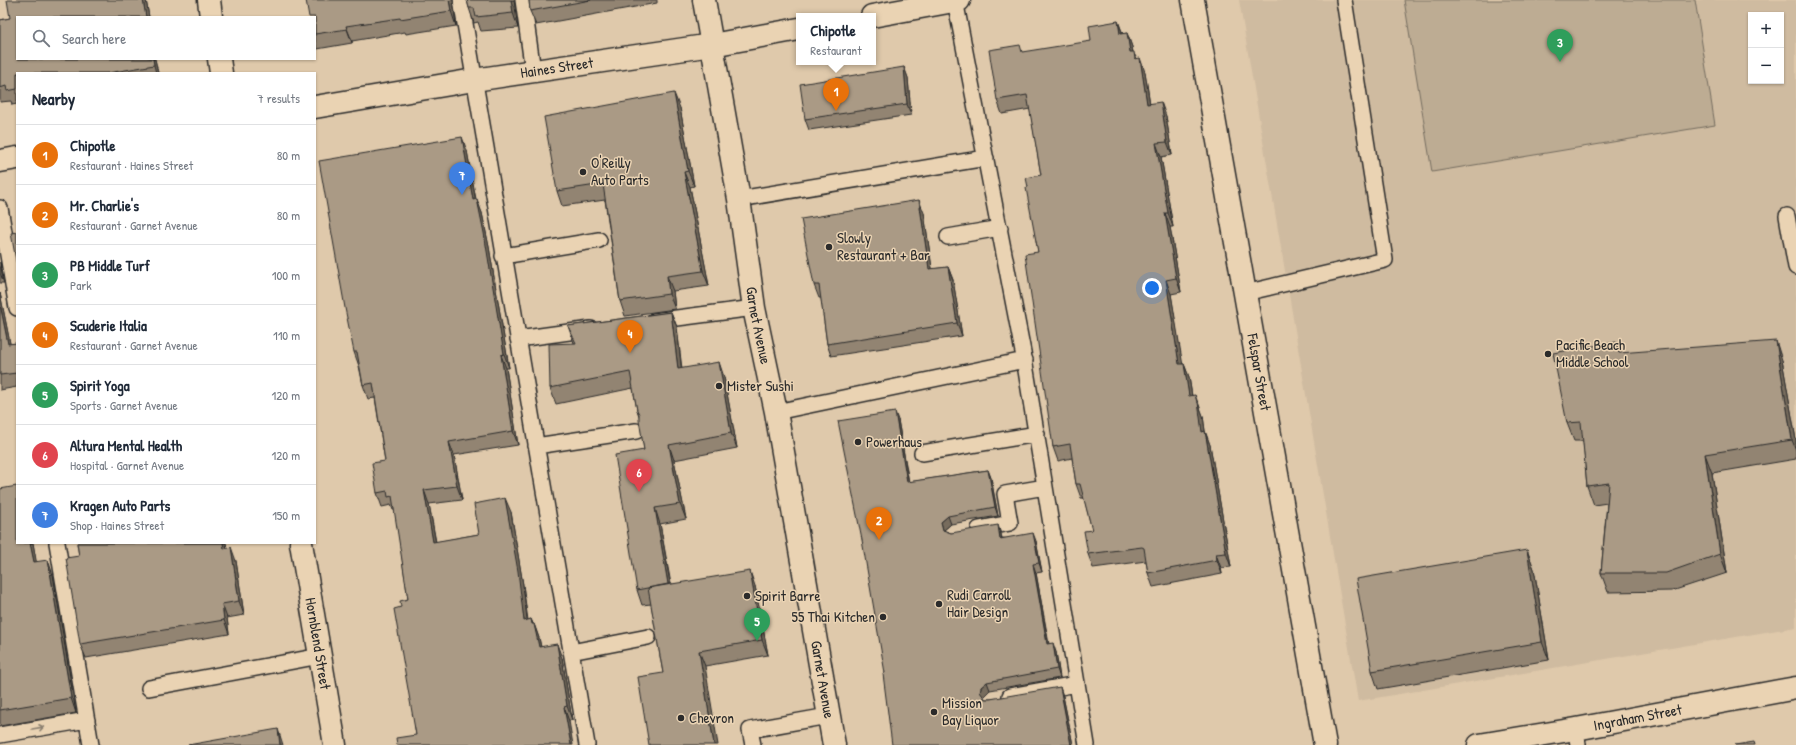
<!DOCTYPE html>
<meta charset="utf-8">
<style>
body{margin:0;font-family:"Patrick Hand",sans-serif;background:#f2f2f3;color:#1f2937}
.controls{position:absolute;right:12px;top:12px;display:grid;overflow:hidden;border-radius:0px;box-shadow:0 1px 3px #0004}
.controls button{width:36px;height:36px;display:grid;place-items:center;padding:0;border:0;border-bottom:1px solid #e0e1e3;background:#fff;color:#1f2937;font:20px sans-serif}
.you{position:absolute;left:1152px;top:288px;width:14px;height:14px;margin:-10px;border:3px solid #fff;border-radius:50%;background:#1a73e8;box-shadow:0 0 0 6px #1a73e833}
.badge{display:grid;place-items:center;width:26px;height:26px;border-radius:50%;background:#2b2b2b;color:#fff;font-size:13px;font-weight:700}
.pin{position:absolute;translate:-50% -33px;filter:drop-shadow(0 1px 2px #0008)}
.pin::after{content:'';position:absolute;top:21px;width:14px;height:12px;background:inherit;clip-path:polygon(0 0,100% 0,50% 100%)}
.popup{position:absolute;left:796px;top:13px;width:80px;height:52px;box-sizing:border-box;display:grid;place-content:center;border-radius:0px;background:#fff;filter:drop-shadow(0 1px 3px #0005);font-size:13px;white-space:nowrap;color:#747a83}
.popup b{font-size:15px;color:#1f2937}
.popup::after{content:'';position:absolute;left:50%;top:100%;margin-left:-8px;border:8px solid transparent;border-top-color:#fff}
.list{margin:0;padding:0;list-style:none}
h2{display:flex;justify-content:space-between;align-items:center;height:52px;margin:0;padding:0 16px;font-size:17px}
h2 small{font-size:13px;font-weight:400;color:#747a83}
.list li{display:grid;grid-template-columns:26px 1fr auto;gap:12px;align-items:center;box-sizing:border-box;height:60px;padding:0 16px;border-top:1px solid #e0e1e3}
.list b{display:block;font-size:15px;white-space:nowrap}
.list p{margin:0;font-size:13px;white-space:nowrap;color:#747a83}
.list em{font-size:13px;font-style:normal;color:#747a83}
.icon{flex:none;width:22px;height:22px;fill:none;stroke:currentColor;stroke-width:2;stroke-linecap:round;stroke-linejoin:round}
.map{position:relative;flex:none;width:1796px;height:745px;overflow:hidden}
.search{position:absolute;background:#fff;box-shadow:0 1px 3px #0004;left:16px;top:16px;width:300px;height:44px;display:flex;align-items:center;gap:10px;box-sizing:border-box;padding:0 14px;border-radius:0px;color:#747a83;font-size:15px}
.panel{position:absolute;background:#fff;box-shadow:0 1px 3px #0004;left:16px;top:72px;width:300px;height:472px;border-radius:0px}
.map>svg:first-child{display:block}
</style>
<div class="map">
<svg width="1796" height="745" viewBox="0 0 1796 745">
<rect width="100%" height="100%" fill="#dfc9ab"/>
<filter id="ink" filterUnits="userSpaceOnUse"><feTurbulence type="fractalNoise" baseFrequency=".025" numOctaves="2"/><feDisplacementMap in="SourceGraphic" scale="8" xChannelSelector="R" yChannelSelector="G"/><feConvolveMatrix kernelMatrix="1 2 1 2 8 2 1 2 1" color-interpolation-filters="sRGB"/></filter>
<g filter="url(#ink)">
<path fill="#cfbba0" fill-rule="evenodd" d="M1239,0H1796V627L1358,701ZM1751,15H1781V81H1751Z"/>
<path fill="#bdac93" stroke="#746c5f" d="M1404,0H1695L1715,125L1432,172Z"/>
<g fill="none" stroke-linecap="round" stroke-linejoin="round">
<g stroke="#2b2b2b" stroke-width="18">
<path id="service" d="M461,0L587,745
M523,0L533,71
M955,0L1023,352L1087,745
M739,199L986,158
M0,208L17,308
M1787,216L1796,267
M948,237L1000,228
M503,256L599,240
M1245,293L1385,260L1344,0
M654,321L754,308
M518,339L591,329
M776,412L1025,360
M536,446L636,431
M922,453L1037,434
M979,529L1010,523L1005,494L1045,487
M57,543L91,745
M571,652L648,637
M149,688L320,656
M1010,696L1077,684
M1576,729L1578,745
M0,735L87,720
M753,745L750,730L828,716"/>
</g>
<g stroke="#2b2b2b" stroke-width="25">
<g id="minor">
<path d="M209,0L211,17"/>
<path id="s1" d="M1193,0L1325,745"/>
<path d="M872,16L959,0"/>
<path d="M219,59L221,73"/>
<path id="s2" d="M315,107L474,80L712,45L799,29"/>
<path d="M0,161L17,158"/>
<path id="s3" d="M301,543L335,745"/>
</g>
</g>
<g stroke="#2b2b2b" stroke-width="25">
<g id="secondary">
<path id="s4" d="M704,0L739,199L754,308L776,412L834,745"/>
<path id="s5" d="M1479,745L1576,729L1796,688"/>
</g>
</g>
<use href="#service" stroke="#ead3b3" stroke-width="15"/>
<use href="#minor" stroke="#ead3b3" stroke-width="22"/>
<use href="#secondary" stroke="#ead3b3" stroke-width="22"/>
</g>
<path fill="#928472" stroke="#2b2b2b" d="M146,0L149,17H17L155,59L158,73H17V104L12,105L11,101L0,102V20L10,18Z
M453,0L456,26L406,34L405,32L352,41V43L317,49L315,43V17Z
M467,0H514L518,28L481,31L478,22L474,23L469,8Z
M529,0H657V3L536,25L530,11Z
M1118,21L1123,34L1127,33L1132,47L1133,52L1145,72L1150,104L1166,116L1172,155L1161,157L1173,227H1170L1181,292L1171,294L1182,364H1184L1189,377L1192,396L1198,402L1203,416L1205,431L1210,445L1231,567L1221,568L1222,574L1153,587L1148,573L1146,561L1093,568L1088,554L1092,530L1084,498H1081L1076,484L1072,458L1058,461L1053,447L1038,252L1028,187L1041,175L1030,109L1002,114L997,100L1091,41Z
M904,67L908,78L911,115L809,130L805,119Z
M680,108L694,186L690,187L709,286L673,291L675,309L625,316L620,301L605,200L562,206L557,191Z
M467,151L476,199L482,213L489,247L509,368H506L518,445L454,455L462,500L429,504L436,542L479,534L511,512L523,585L528,620L531,619L533,624H534L539,638L541,647L562,658L572,720L416,735L401,607L408,599L395,510H393L391,505L382,507L377,493L385,461L375,398L368,399L363,385L359,366L354,352Z
M924,213L932,269L948,267L953,280L962,336L831,356L827,344L821,298H819L814,285Z
M0,262L4,283H0Z
M0,293L10,344L17,343V387L0,390Z
M671,312L677,327L682,369L724,377L737,448L674,460L686,519L660,524L671,584L755,586L768,655L705,666L663,673L651,604L642,605L637,590L644,450L639,416L637,410L633,388L556,404L550,388L574,343L568,326Z
M1616,342L1620,353L1782,360L1796,440V459L1712,473L1727,573L1672,591L1608,592L1601,573L1607,503L1594,505L1587,486L1583,441H1574L1567,423Z
M898,420L909,482L988,470L991,478L998,516L951,524L944,530L945,531L951,533L1001,534L1002,538L1036,541L1042,572L1036,573L1049,644L1056,652L1060,678L990,690L984,696V697L985,699H990L1063,696L1073,745L885,673Z
M0,489L17,543H33L36,562L53,575L76,713L0,726Z
M77,543H226L227,548L236,561L244,615L227,618L229,634L86,658L80,644L79,556Z
M1527,550L1534,569L1549,660L1378,689L1372,671Z"/>
<path fill="#776c5d" stroke="#2b2b2b" d="M143,0H146L149,17H146Z
M449,0H453L456,26L451,11Z
M511,0H514L518,28L513,13Z
M1118,21L1123,35L1120,34Z
M346,26L352,41V43L347,29Z
M1127,33L1132,47L1135,66L1130,52Z
M1140,58L1145,72L1152,118L1147,104Z
M153,59H155L158,73H156L154,65Z
M904,67L908,78L911,115L907,104Z
M674,93L680,108L694,186L688,171Z
M1161,102L1166,116L1172,155L1167,142Z
M462,137L467,151L478,214L473,200Z
M1156,143L1161,157L1173,227L1168,213Z
M684,172L690,187L709,286L703,271Z
M477,199L482,213L489,247L509,368L504,354Z
M919,200L924,213L934,282L929,269Z
M1165,213L1170,227L1181,292L1176,278Z
M0,262L4,283L0,273Z
M948,267L953,280L962,336L957,323Z
M667,276L673,291L675,309L669,294Z
M1166,280L1171,294L1185,378L1179,364Z
M0,293L13,358L8,344L0,304Z
M671,312L677,327L683,384L678,369Z
M1776,341L1782,360L1796,440V450L1792,440Z
M1616,342L1623,361L1619,353Z
M501,355L506,368L518,445L513,431Z
M719,362L724,377L737,448L731,433Z
M1184,364L1189,377L1194,410L1189,396Z
M1195,395L1203,416L1207,446L1202,432Z
M895,412L898,420L910,490L907,482Z
M1205,431L1210,445L1231,567L1226,553Z
M449,442L454,455L462,500L457,486Z
M669,445L674,460L686,519L680,504Z
M1705,454L1712,473L1727,573L1720,554Z
M988,470L991,478L998,516L995,507Z
M424,490L429,504L438,556L433,542Z
M505,498L511,512L523,585L529,635L524,621Z
M655,508L660,524L673,600L668,584Z
M948,516L951,524L944,530L946,539L943,530L941,522Z
M998,525L1001,534L1003,547L1000,539Z
M1033,533L1036,541L1042,572L1039,563Z
M30,543H33L39,577L34,562Z
M223,543H226L229,562L224,549Z
M231,547L236,561L244,615L239,601Z
M1527,550L1534,569L1549,660L1542,642Z
M1216,554L1221,568L1222,574L1217,560Z
M48,560L53,575L76,713L71,698Z
M1033,564L1036,573L1050,653L1047,644Z
M750,571L755,586L768,655L762,640Z
M222,604L227,618L229,634L224,620Z
M531,619L536,632L534,624L539,638L544,661L539,647Z
M1053,643L1056,652L1060,678L1057,669Z
M557,644L562,658L572,720L567,706Z
M699,651L705,666L718,745H714Z
M987,682L990,690L984,696L983,701L980,692L981,687Z
M1060,687L1063,696L1073,745H1071Z
M564,707L569,721L573,745H571Z
M278,729L283,745H280Z"/>
<path fill="#aa9a85" stroke="#2b2b2b" d="M7,0H143L146,17H17V59H153L154,65L108,73H17V89L7,91L6,86L0,88V20L10,18Z
M306,0H449L451,11L400,19V18L346,26L347,29L315,34V17H309Z
M467,0H511L513,13L476,17L474,8H469Z
M529,0H591L530,11Z
M1118,21L1120,34L1127,33L1130,52H1134L1135,59L1140,58L1147,104L1161,102L1167,142L1156,143L1168,213H1165L1176,278L1166,280L1179,364H1184L1189,396L1195,395L1197,402H1198L1202,432L1205,431L1226,553L1216,554L1217,560L1148,573L1144,548L1142,547L1088,554L1084,531L1092,530L1080,484H1076L1070,444L1053,447L1025,254L1038,252L1026,188L1028,187L1026,178L1041,175L1027,95L997,100L989,50L1020,45L1022,52L1091,41L1089,26Z
M904,67L907,104L805,119L800,84Z
M674,93L688,171L684,172L703,271L667,276L669,294L620,301L603,184L557,191L544,117Z
M462,137L473,200L477,199L484,233L504,354L501,355L513,431L449,442L457,486L424,490L433,542L479,534L474,504L505,498L518,571L524,621L531,619L532,624H534L539,647L557,644L567,706L564,707L571,745H397L396,738L416,735L394,609L401,607L400,601L408,599L392,496L388,497L387,491L377,493L372,463L385,461L373,383L363,385L357,352H354L345,308L319,161Z
M919,200L929,269L948,267L957,323L827,344L819,285H814L801,219Z
M17,232V266L11,233Z
M0,304L8,344L17,343V373L0,375Z
M671,312L678,369L719,362L731,433L669,445L680,504L655,508L668,584L637,590L615,455L644,450L639,420V414L637,410L630,372L550,388L549,344L576,343L568,326Z
M1776,341L1792,440L1705,454L1720,554L1666,573H1601L1609,483L1587,486L1581,422L1567,423L1553,353L1616,342L1619,353Z
M895,412L907,482L988,470L995,507L948,516L941,522L943,530L951,533L998,525L1000,539L1033,533L1039,563L1033,564L1047,644L1053,643L1057,669L987,682L981,687L980,692L985,699H990L1060,687L1071,745H892L883,674L885,673L862,540L838,421Z
M17,486V543H30L34,562L48,560L71,698L0,710V489Z
M77,543H223L224,549L231,547L239,601L222,604L224,620L80,644L66,558L79,556Z
M1527,550L1542,642L1372,671L1356,579Z
M750,571L762,640L699,651L714,745H649L638,677L663,673L648,588Z
M278,729L280,745H188Z
M1754,742L1755,745H1735Z"/>
<defs><path id="oneway-shaft" d="M-6 0H5M1.5-3L5.5 0L1.5 3" fill="none" stroke-width="1.6" stroke-linecap="round" stroke-linejoin="round"/></defs>
<use stroke="#8a7f6f" href="#oneway-shaft" transform="translate(38 728) rotate(-10)"/>
</g>
<g fill="#2b2b2b" stroke="#ead3b3" stroke-width="1.5">
<circle cx="583" cy="172" r="4"/>
<circle cx="829" cy="247" r="4"/>
<circle cx="1548" cy="354" r="4"/>
<circle cx="719" cy="386" r="4"/>
<circle cx="858" cy="442" r="4"/>
<circle cx="747" cy="596" r="4"/>
<circle cx="939" cy="604" r="4"/>
<circle cx="883" cy="617" r="4"/>
<circle cx="934" cy="712" r="4"/>
<circle cx="681" cy="718" r="4"/>
</g>
<g text-anchor="middle" stroke-width="3" stroke-linejoin="round" paint-order="stroke">
<g font-size="15" fill="#2b2b2b" stroke="#ead3b3">
<text dy="5" stroke="none"><textPath href="#s2" startOffset="245">Haines Street</textPath></text>
<text dy="5" stroke="none"><textPath href="#s4" startOffset="330">Garnet Avenue</textPath></text>
<text dy="5" stroke="none"><textPath href="#s1" startOffset="378">Felspar Street</textPath></text>
<text dy="5" stroke="none"><textPath href="#s3" startOffset="102">Hornblend Street</textPath></text>
<text dy="5" stroke="none"><textPath href="#s4" startOffset="690">Garnet Avenue</textPath></text>
<text dy="5" stroke="none"><textPath href="#s5" startOffset="161">Ingraham Street</textPath></text>
</g>
<g font-size="15" fill="#2b2b2b" stroke="#ead3b3" text-anchor="start">
<text x="591" y="168">O'Reilly<tspan x="591" dy="17">Auto Parts</tspan></text>
<text x="837" y="243">Slowly<tspan x="837" dy="17">Restaurant + Bar</tspan></text>
<text x="1556" y="350">Pacific Beach<tspan x="1556" dy="17">Middle School</tspan></text>
<text x="727" y="391">Mister Sushi</text>
<text x="866" y="447">Powerhaus</text>
<text x="947" y="600">Rudi Carroll<tspan x="947" dy="17">Hair Design</tspan></text>
<text x="755" y="601">Spirit Barre</text>
<text x="875" y="622" text-anchor="end">55 Thai Kitchen</text>
<text x="942" y="708">Mission<tspan x="942" dy="17">Bay Liquor</tspan></text>
<text x="689" y="723">Chevron</text>
</g>
</g>
</svg>
<div class="controls">
<button>+</button>
<button>−</button>
</div>
<div class="you"></div>
<div class="pin badge" style="left:836px;top:111px;background:#e8710a">1</div>
<div class="popup"><b>Chipotle</b>Restaurant</div>
<div class="pin badge" style="left:879px;top:540px;background:#e8710a">2</div>
<div class="pin badge" style="left:1560px;top:62px;background:#2e9e5b">3</div>
<div class="pin badge" style="left:630px;top:353px;background:#e8710a">4</div>
<div class="pin badge" style="left:757px;top:641px;background:#2e9e5b">5</div>
<div class="pin badge" style="left:639px;top:492px;background:#e0444e">6</div>
<div class="pin badge" style="left:462px;top:195px;background:#3f7fe0">7</div>
<div class="search"><svg class="icon" aria-label="search" viewBox="0 0 24 24"><circle cx="10" cy="10" r="6"/><path d="M15 15l6 6"/></svg>Search here</div>
<section class="panel">
<h2>Nearby<small>7 results</small></h2>
<ul class="list">
<li><span class="badge" style="background:#e8710a">1</span><div><b>Chipotle</b><p>Restaurant · Haines Street</p></div><em>80 m</em></li>
<li><span class="badge" style="background:#e8710a">2</span><div><b>Mr. Charlie's</b><p>Restaurant · Garnet Avenue</p></div><em>80 m</em></li>
<li><span class="badge" style="background:#2e9e5b">3</span><div><b>PB Middle Turf</b><p>Park</p></div><em>100 m</em></li>
<li><span class="badge" style="background:#e8710a">4</span><div><b>Scuderie Italia</b><p>Restaurant · Garnet Avenue</p></div><em>110 m</em></li>
<li><span class="badge" style="background:#2e9e5b">5</span><div><b>Spirit Yoga</b><p>Sports · Garnet Avenue</p></div><em>120 m</em></li>
<li><span class="badge" style="background:#e0444e">6</span><div><b>Altura Mental Health</b><p>Hospital · Garnet Avenue</p></div><em>120 m</em></li>
<li><span class="badge" style="background:#3f7fe0">7</span><div><b>Kragen Auto Parts</b><p>Shop · Haines Street</p></div><em>150 m</em></li>
</ul>
</section>
</div>
